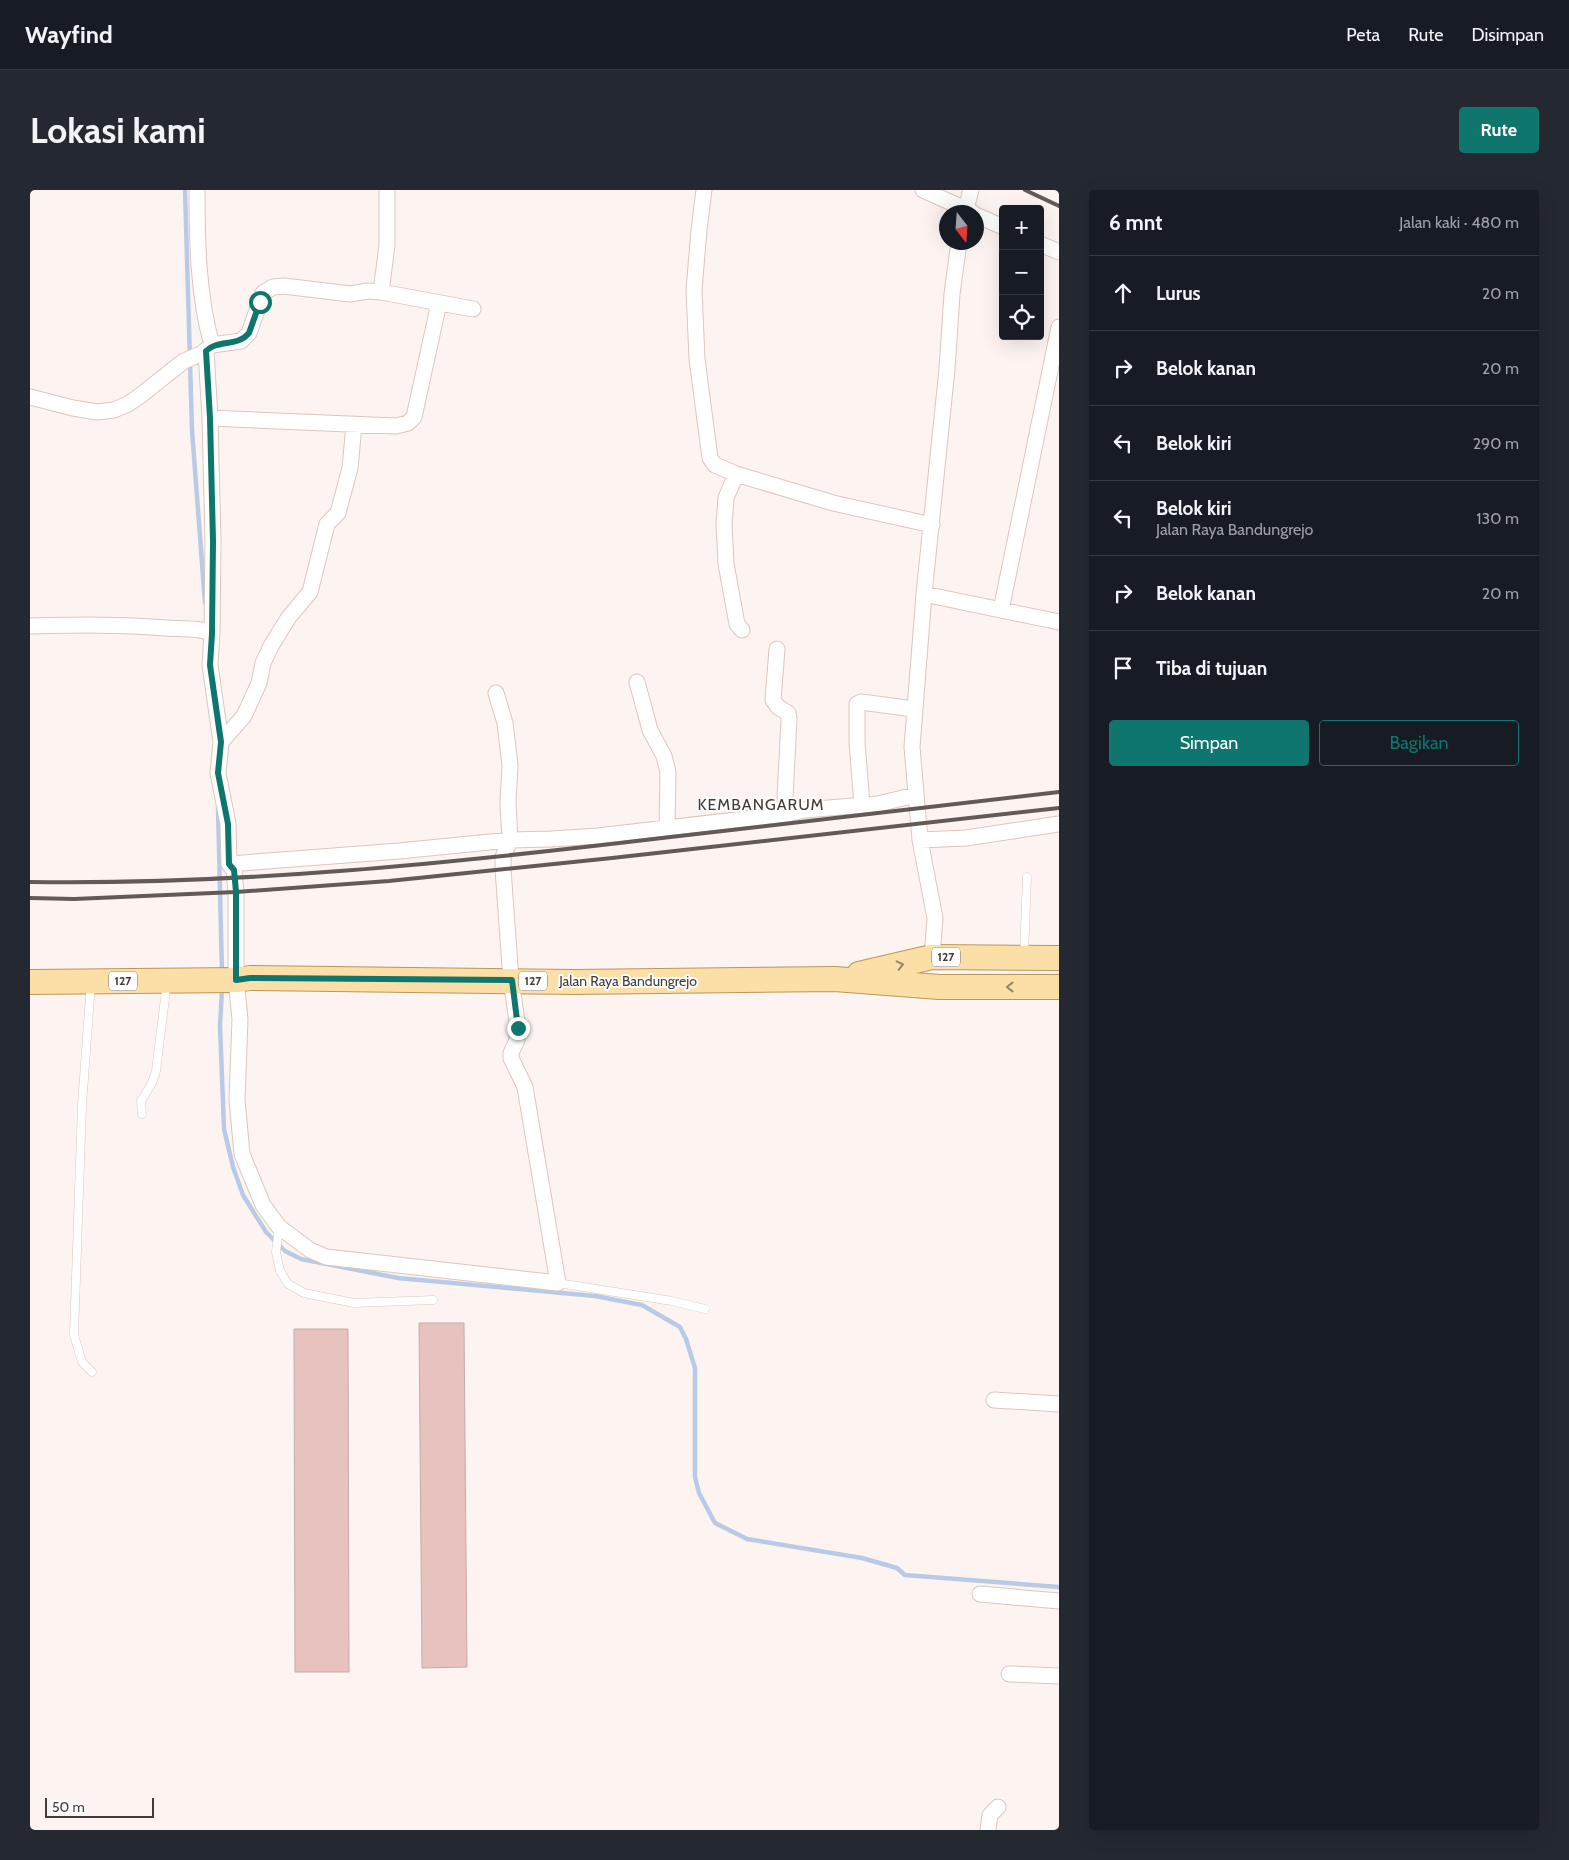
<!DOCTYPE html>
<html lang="id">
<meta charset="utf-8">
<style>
body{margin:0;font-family:Cabin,sans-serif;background:#242831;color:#f1f3f6}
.controls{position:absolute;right:15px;top:15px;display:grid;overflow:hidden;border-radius:5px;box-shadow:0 5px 20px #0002}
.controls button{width:45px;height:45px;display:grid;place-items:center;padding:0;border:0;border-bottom:1px solid #363941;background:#171b24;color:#f1f3f6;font:25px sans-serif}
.compass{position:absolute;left:909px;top:15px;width:45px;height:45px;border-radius:50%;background:#171b24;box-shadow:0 5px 20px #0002;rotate:163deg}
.scale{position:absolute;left:15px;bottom:12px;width:109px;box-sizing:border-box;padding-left:5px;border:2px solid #433b37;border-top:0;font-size:14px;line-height:18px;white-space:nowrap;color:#433b37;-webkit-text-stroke:4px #fff;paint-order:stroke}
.stop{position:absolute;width:15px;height:15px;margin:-11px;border:4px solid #0f766e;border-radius:50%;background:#fff}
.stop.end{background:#0f766e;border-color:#fff;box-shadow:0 1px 5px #0008}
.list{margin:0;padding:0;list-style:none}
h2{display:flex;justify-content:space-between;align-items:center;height:65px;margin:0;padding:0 20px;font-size:21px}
h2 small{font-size:16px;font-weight:400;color:#9ea1a6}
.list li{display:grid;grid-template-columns:32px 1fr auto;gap:15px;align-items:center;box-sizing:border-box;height:75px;padding:0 20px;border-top:1px solid #363941}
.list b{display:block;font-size:19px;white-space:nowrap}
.list p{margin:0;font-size:16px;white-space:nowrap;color:#9ea1a6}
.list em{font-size:16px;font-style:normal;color:#9ea1a6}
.actions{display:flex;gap:10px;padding:15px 20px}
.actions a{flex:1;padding:11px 0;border:1px solid #0f766e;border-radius:5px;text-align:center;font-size:18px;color:#0f766e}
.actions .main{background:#0f766e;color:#fff}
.icon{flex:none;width:28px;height:28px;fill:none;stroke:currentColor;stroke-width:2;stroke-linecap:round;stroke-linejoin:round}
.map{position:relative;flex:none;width:1029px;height:1640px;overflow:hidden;border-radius:5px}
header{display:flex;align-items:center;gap:30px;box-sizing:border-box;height:70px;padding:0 25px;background:#171b24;border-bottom:1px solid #363941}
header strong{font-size:24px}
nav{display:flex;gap:28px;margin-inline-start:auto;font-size:18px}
.intro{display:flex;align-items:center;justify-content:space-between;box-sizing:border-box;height:120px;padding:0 30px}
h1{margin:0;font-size:35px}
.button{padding:12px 22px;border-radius:5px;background:#0f766e;color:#fff;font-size:18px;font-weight:700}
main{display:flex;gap:30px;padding:0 30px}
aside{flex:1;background:#171b24;border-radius:5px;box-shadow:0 5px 20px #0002}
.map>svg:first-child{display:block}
</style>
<header>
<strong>Wayfind</strong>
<nav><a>Peta</a><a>Rute</a><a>Disimpan</a></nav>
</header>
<div class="intro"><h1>Lokasi kami</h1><a class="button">Rute</a></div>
<main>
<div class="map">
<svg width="1029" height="1640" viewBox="0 0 1029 1640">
<rect width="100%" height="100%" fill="#fdf4f1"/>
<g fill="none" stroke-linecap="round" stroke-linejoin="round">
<path stroke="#b9cae7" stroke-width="4.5" d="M155,0L162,240L175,413
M188,618L192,783
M192,798L190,836L194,939L203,977L213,1005L236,1042L255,1061L271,1069L368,1088L565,1106L612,1115L650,1137L656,1149L665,1178V1287L669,1303L685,1333L717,1349L832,1368L867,1378L875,1385L1029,1397"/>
</g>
<path fill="#e8c2bf" stroke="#c2acaa" d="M389,1133H434L437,1477L392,1478Z
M264,1139H318L319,1482H265Z"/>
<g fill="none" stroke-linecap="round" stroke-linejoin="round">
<g stroke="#dbc7be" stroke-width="9">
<path id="service" d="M994,765L997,687
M61,793L52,915L44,1145L52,1172L62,1182
M112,924L111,911L122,893L126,881L137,792
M249,1037L246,1062L250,1081L258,1094L274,1103L324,1113L403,1110
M528,1093L642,1111L675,1119"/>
</g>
<g stroke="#dbc7be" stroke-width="17">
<path id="minor" d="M167,0C167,50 168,107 182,155
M674,0L669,40L664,100L667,169L680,268L685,275L706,284L803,313L902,335
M893,0L942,22
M935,22L941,0
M946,25L973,37
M1010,54L1029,62
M351,102L443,119
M176,161L180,228L183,351L182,444L180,475L191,552L188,583L198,634L199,674L204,681L206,702V790L210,829L207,910L212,964L233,1015L249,1037L280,1060L296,1067L528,1093L495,897L481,868V863L487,850L488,838L481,790L473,679V667L480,650L478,613L480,575L475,533L466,503
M0,207L43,218L67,222L84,220L98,214L111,205L154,171L171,164L182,155L211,151L219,143L233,103L243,97L254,96L320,104L338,101L351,102L357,55V0
M180,228L366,236L378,233L384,227L409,113
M706,284L696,308L694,334L696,374L707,434L712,440
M894,404L1029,432
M971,420L1029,137
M0,436C46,435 91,434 136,438C149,439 172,437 182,444
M747,459L743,510L748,517L758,523L759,529L755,608L757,624L774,620L848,614L885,605
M607,492L620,540L634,566L638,582L637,638
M191,552L214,526L229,493L233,473L241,456L259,427L280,402L297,334L308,323L320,278L324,235
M832,615L827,552V514L831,512L884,519
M890,650L936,648L1029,634
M199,674L369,661L480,650L521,649L568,646L757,624
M902,767L905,728L890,650L882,557L894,404L917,179L922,104L929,52
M964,1210L1029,1214
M950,1404L1029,1411
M979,1484L1029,1486
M958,1640L960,1625L968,1617"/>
</g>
<g stroke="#b99759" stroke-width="26">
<path id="primary" d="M829,784L902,767L1029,768
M0,792L206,790L220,788L544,792L805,789L909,797H1029"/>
</g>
<use href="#service" stroke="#fff" stroke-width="8"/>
<use href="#minor" stroke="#fff" stroke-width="15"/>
<use href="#primary" stroke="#fbdfa6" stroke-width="24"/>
<path stroke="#625a56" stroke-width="4" d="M995,0L1029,16
M0,692C211,695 422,673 632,648C764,633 897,617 1029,602
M0,708L44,709L206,702L359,691L582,668L1029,618"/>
</g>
<defs><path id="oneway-chevron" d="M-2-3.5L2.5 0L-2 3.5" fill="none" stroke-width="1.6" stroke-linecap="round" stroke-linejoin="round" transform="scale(1.25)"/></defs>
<g stroke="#968569">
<use href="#oneway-chevron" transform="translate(870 775) rotate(-13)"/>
<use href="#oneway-chevron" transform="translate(980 797) rotate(-180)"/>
</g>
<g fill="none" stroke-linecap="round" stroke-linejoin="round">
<path stroke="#0f766e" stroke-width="6" d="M230,112L219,143C208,157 188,149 176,161L180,228L183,351L182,444L180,475L191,552L188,583L198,634L199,674L204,680L206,702V790L220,788L482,790L488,838"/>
</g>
<g text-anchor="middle" stroke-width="4" stroke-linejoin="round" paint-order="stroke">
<g fill="#fff" stroke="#7b7673" stroke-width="1">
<rect x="902" y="757.5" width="28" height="19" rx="4"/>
<rect x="79" y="781.5" width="28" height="19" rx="4"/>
<rect x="489" y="781.5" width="28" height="19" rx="4"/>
</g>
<g font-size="12" font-weight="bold" fill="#433b37">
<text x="916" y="771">127</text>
<text x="93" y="795">127</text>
<text x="503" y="795">127</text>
</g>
<g font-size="14" fill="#433b37" stroke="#fff">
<text x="598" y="796">Jalan Raya Bandungrejo</text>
</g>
<g font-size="16" letter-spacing="1" fill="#433b37" stroke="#fff">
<text x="731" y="620">KEMBANGARUM</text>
</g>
</g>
</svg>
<div class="controls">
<button>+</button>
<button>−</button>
<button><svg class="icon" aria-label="locate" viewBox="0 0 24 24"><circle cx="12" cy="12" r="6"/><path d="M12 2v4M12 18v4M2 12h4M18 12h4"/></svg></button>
</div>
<svg class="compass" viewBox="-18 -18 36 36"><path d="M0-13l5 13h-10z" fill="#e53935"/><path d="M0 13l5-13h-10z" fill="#9ea1a6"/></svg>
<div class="scale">50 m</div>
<div class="stop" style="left:230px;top:112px"></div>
<div class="stop end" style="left:488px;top:838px"></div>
</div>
<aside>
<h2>6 mnt<small>Jalan kaki · 480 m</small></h2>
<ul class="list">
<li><svg class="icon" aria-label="ahead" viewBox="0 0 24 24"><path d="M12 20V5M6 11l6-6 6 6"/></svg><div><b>Lurus</b></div><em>20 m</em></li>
<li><svg class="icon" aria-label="right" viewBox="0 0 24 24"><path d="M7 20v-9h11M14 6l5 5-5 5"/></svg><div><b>Belok kanan</b></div><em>20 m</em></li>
<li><svg class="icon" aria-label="left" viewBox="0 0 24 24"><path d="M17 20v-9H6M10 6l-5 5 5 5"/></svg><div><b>Belok kiri</b></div><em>290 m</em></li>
<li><svg class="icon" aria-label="left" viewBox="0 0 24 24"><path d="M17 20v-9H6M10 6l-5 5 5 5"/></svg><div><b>Belok kiri</b><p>Jalan Raya Bandungrejo</p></div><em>130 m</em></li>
<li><svg class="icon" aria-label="right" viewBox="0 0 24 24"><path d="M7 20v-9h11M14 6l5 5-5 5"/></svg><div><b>Belok kanan</b></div><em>20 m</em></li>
<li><svg class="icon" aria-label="arrive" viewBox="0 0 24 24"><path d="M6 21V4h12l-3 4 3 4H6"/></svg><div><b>Tiba di tujuan</b></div></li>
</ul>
<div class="actions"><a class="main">Simpan</a><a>Bagikan</a></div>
</aside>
</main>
